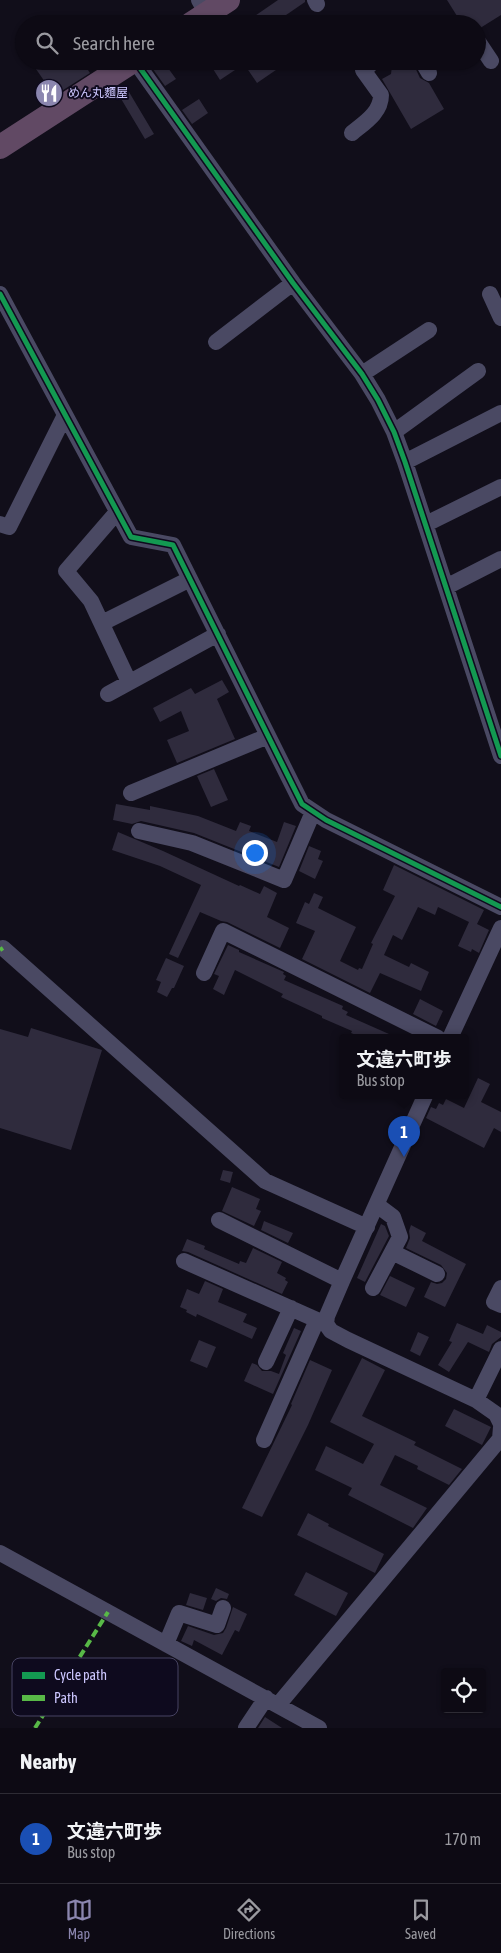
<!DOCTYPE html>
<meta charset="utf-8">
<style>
body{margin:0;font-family:"Asap Condensed","Noto Sans JP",sans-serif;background:#1b1822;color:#f1f3f6}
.controls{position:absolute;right:15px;bottom:15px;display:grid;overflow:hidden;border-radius:5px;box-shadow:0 1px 4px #0004}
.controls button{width:45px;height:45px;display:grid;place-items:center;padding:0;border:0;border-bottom:1px solid #2d2b34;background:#0d0a14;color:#f1f3f6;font:25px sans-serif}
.you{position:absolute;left:254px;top:852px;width:18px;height:18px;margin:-12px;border:4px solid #fff;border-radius:50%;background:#1a73e8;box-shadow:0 0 0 8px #1a73e833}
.badge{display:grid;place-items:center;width:32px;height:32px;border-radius:50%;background:#8b86af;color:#fff;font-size:16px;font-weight:700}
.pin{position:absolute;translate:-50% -41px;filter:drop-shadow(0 1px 2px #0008)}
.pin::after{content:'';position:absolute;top:26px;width:18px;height:15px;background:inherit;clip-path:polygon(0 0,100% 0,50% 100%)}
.popup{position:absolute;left:339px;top:1034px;width:130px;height:65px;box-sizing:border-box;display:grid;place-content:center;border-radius:5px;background:#0d0a14;filter:drop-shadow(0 1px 4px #0005);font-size:16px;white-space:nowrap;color:#9a9aa0}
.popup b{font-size:19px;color:#f1f3f6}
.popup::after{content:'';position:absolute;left:50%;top:100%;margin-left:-10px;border:10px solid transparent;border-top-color:#0d0a14}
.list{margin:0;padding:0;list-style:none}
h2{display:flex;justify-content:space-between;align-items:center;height:65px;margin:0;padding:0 20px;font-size:21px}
h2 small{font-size:16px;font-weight:400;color:#9a9aa0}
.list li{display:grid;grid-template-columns:32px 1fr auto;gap:15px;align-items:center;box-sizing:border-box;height:90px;padding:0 20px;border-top:1px solid #2d2b34}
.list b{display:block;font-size:19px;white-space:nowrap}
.list p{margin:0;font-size:16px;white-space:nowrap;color:#9a9aa0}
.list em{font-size:16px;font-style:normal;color:#9a9aa0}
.icon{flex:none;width:28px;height:28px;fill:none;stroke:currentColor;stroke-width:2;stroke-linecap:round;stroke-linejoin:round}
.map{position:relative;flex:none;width:501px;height:1728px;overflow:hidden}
.search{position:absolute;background:#0d0a14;box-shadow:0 1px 4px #0004;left:15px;right:15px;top:15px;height:55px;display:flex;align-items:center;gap:12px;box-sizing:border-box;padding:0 18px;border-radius:28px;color:#9a9aa0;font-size:19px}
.sheet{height:155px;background:#0d0a14}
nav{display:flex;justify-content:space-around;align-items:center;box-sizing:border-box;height:70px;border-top:1px solid #2d2b34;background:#0d0a14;font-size:14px;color:#9a9aa0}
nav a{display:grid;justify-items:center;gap:2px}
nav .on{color:#8b86af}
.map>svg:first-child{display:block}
</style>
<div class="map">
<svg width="501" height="1728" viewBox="0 0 501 1728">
<rect width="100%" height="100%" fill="#110e1a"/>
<path fill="#2f2b3d" d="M278,0H305V2L273,24H243Z
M447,0H501V15L477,30V24H462Z
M48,61H56L59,66L67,61H82L90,73L49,99L42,88L47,85L36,69Z
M156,61H163L176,79L165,86L150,65Z
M208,61H289L257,83L244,64L220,80Z
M412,61L420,78L429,83L444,109L411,129L382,79L391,74L392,66L397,63L406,65Z
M129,92L154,134L145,139L120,97Z
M199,99L208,113L192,124L182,110Z
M222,680L229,692L217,699L235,739L177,763L167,740L189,731L181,711L160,722L153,708L191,688L195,694Z
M214,769L228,800L211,807L197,776Z
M116,804L150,810V806L198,816L236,831L240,822L251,826L249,831L277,842L284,822L296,826L279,867L194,833L141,821L132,824L113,820Z
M118,832L163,851L239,886L240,885L260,894L264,886L277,893L267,917L289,928L280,948L227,922L221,921L200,912L178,958L169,954L201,885L160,866L112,850Z
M309,846L321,851L318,859L323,861L315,879L299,871Z
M394,865L484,910L477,924L489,930L479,953L472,949L471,952L458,946L469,922L438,907L435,915L418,907L402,940L393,935L384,955L409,967L411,963L429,972L421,991L380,973L370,993L302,959L315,931L296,923L305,902L309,904L314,893L323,897L318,908L356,927L340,961L358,970L359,968L362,969L373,944L371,943L395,896L383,890Z
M228,945L239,950V952L284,972L283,974L286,976L284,980L343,1006L342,1009L348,1012L346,1015L398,1038H363L351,1033L352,1031L322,1018V1016L281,997L283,994L235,970L224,995L213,989L219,976L214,974Z
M166,958L184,966L174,988H172L167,997L157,992L161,982L156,980Z
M420,999L443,1011L436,1026L413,1014Z
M31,1028L102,1050L71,1150L0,1128V1029L28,1037Z
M478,1078L490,1084L481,1102L501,1112V1132L494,1128L484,1148L426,1118L431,1107L436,1109L439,1103L443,1105L446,1099L464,1108Z
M223,1170L233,1172L230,1183L220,1180Z
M232,1187L260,1199L256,1209L261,1211L254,1226L222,1211Z
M264,1221L293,1233L288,1243L261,1230Z
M381,1224L385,1226L389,1236L365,1282L357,1278Z
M411,1225L426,1233L422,1241L466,1264L445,1307L424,1297L431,1282L437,1284L442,1283L446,1279L447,1273L441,1265L406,1248L410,1238L409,1231Z
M187,1239L205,1246L204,1249L239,1264L240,1261L246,1263L253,1248L282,1262L277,1273L286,1278L285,1280L288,1282L282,1294L188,1252L182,1251Z
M390,1276L415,1288L406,1307L380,1295Z
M205,1281L223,1289L218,1302L247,1314L243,1322L257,1328L252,1339L197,1314L196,1317L186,1312L187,1310L180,1307L187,1289L199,1294Z
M457,1323L483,1334L487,1325L501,1332V1337L492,1344L489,1352L468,1342L449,1372L438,1365L452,1342L449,1341Z
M294,1328L301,1331L273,1394L244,1381L252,1363L257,1365L262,1371H271L279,1374L286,1355L283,1353Z
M418,1332L429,1337L420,1356L410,1351Z
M199,1340L216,1347L207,1368L190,1361Z
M362,1358L385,1370L362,1416L416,1442L414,1445L462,1469L449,1485L417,1469L418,1466L395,1455L380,1485L427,1508L413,1528L348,1495L352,1488L315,1470L326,1446L363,1464L374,1444L330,1422Z
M310,1360L332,1370L308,1425L262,1517L242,1508L292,1405L291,1404Z
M454,1409L491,1427L482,1445L445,1426Z
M308,1513L329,1524L328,1526L384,1554L375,1573L297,1535Z
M306,1572L348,1593L336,1616L294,1595Z
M216,1588L229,1594L227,1599L221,1598L216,1601L211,1599Z
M190,1593L207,1598L203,1610L186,1605Z
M233,1607L247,1614L239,1632L235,1630L222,1655L194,1640L192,1646L181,1641L188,1626L214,1635L223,1633L226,1628Z
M265,1717L282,1728H258Z"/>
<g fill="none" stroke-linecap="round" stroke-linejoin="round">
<path stroke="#4a4963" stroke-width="16" d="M199,0L207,14
M315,0L317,4
M477,40L491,61
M135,61L293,283L362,374L378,400L394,432L405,462L501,756
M422,61L429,73
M352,133C364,123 381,113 381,95L363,70L370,65
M0,294L131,537L173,545L302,804L326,820L501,907
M490,294L501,318
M216,342L293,283
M362,374L429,330
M394,432L478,371
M405,462L501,413
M117,512L66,571L91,601L129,682
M0,524L9,527L65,415
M426,524L501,487
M446,587L501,559
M102,623L190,579
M108,694L218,634
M131,793L268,736
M139,831L192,843L284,880L313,812
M3,948L265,1181L367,1227
M204,973L223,931L438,1038
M450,1038L501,928
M219,1220L342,1281
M392,1252L437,1274
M184,1261L326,1324L331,1331L348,1340L476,1400L496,1414L501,1424
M373,1288L400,1237L393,1217L377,1205
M501,1288L494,1302L501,1305
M326,1324L327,1316L342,1281L425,1096
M266,1362L291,1308
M476,1400L501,1349
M264,1440L317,1320
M0,1553L319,1728
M166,1644L179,1613L217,1625L223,1608
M278,1705L500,1439L501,1427
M246,1728L266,1698"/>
<path stroke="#614964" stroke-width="24" d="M191,24L228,0
M0,147L133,61"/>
<path stroke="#58b947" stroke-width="4" stroke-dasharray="8 4" stroke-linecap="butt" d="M0,950L3,948
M35,1728L108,1612"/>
<g stroke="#0e0a1e" stroke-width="8">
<path id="cycleway" d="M135,61L293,283L362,374L378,400L394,432L405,462L501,756
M0,294L131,537L173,545L302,804L326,820L501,907"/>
</g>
<use href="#cycleway" stroke="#139951" stroke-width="5"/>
</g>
<defs>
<g id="restaurant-disc" transform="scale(1.4375)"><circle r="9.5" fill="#8b86af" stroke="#0e0a1e"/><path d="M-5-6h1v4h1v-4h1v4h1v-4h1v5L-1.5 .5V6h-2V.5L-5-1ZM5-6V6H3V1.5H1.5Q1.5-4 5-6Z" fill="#fff"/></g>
</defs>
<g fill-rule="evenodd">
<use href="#restaurant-disc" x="49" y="93"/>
</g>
<g text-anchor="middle" stroke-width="4" stroke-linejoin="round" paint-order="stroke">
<g font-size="12" fill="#cdc7ff" stroke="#0e0a1e" text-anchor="start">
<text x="68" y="97">めん丸麵屋</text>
</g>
</g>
<rect x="12" y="1658" width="166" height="58" rx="8" fill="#0e0a1e" stroke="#474362" stroke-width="1"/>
<rect x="22" y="1672" width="23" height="7" fill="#139951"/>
<rect x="22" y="1695" width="23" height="6" fill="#58b947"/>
<g font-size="14" fill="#cdc7ff">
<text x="54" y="1680">Cycle path</text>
<text x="54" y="1703">Path</text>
</g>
</svg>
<div class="controls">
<button><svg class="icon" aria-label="locate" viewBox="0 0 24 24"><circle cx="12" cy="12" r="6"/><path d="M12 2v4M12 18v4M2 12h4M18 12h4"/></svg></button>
</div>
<div class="you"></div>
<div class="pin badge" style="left:404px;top:1157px;background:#1a4fb4">1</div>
<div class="popup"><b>文違六町歩</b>Bus stop</div>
<div class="search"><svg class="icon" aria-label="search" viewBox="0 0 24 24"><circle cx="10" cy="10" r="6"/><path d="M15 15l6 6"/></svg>Search here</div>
</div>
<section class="sheet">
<h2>Nearby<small></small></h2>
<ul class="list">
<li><span class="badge" style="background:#1a4fb4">1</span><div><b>文違六町歩</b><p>Bus stop</p></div><em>170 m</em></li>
</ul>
</section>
<nav>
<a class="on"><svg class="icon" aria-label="map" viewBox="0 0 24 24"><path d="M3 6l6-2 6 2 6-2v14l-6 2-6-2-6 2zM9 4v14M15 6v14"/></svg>Map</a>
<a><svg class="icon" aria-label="directions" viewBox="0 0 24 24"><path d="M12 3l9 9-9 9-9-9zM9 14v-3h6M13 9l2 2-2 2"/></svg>Directions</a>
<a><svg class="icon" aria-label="saved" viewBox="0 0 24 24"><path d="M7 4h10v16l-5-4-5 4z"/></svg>Saved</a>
</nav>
